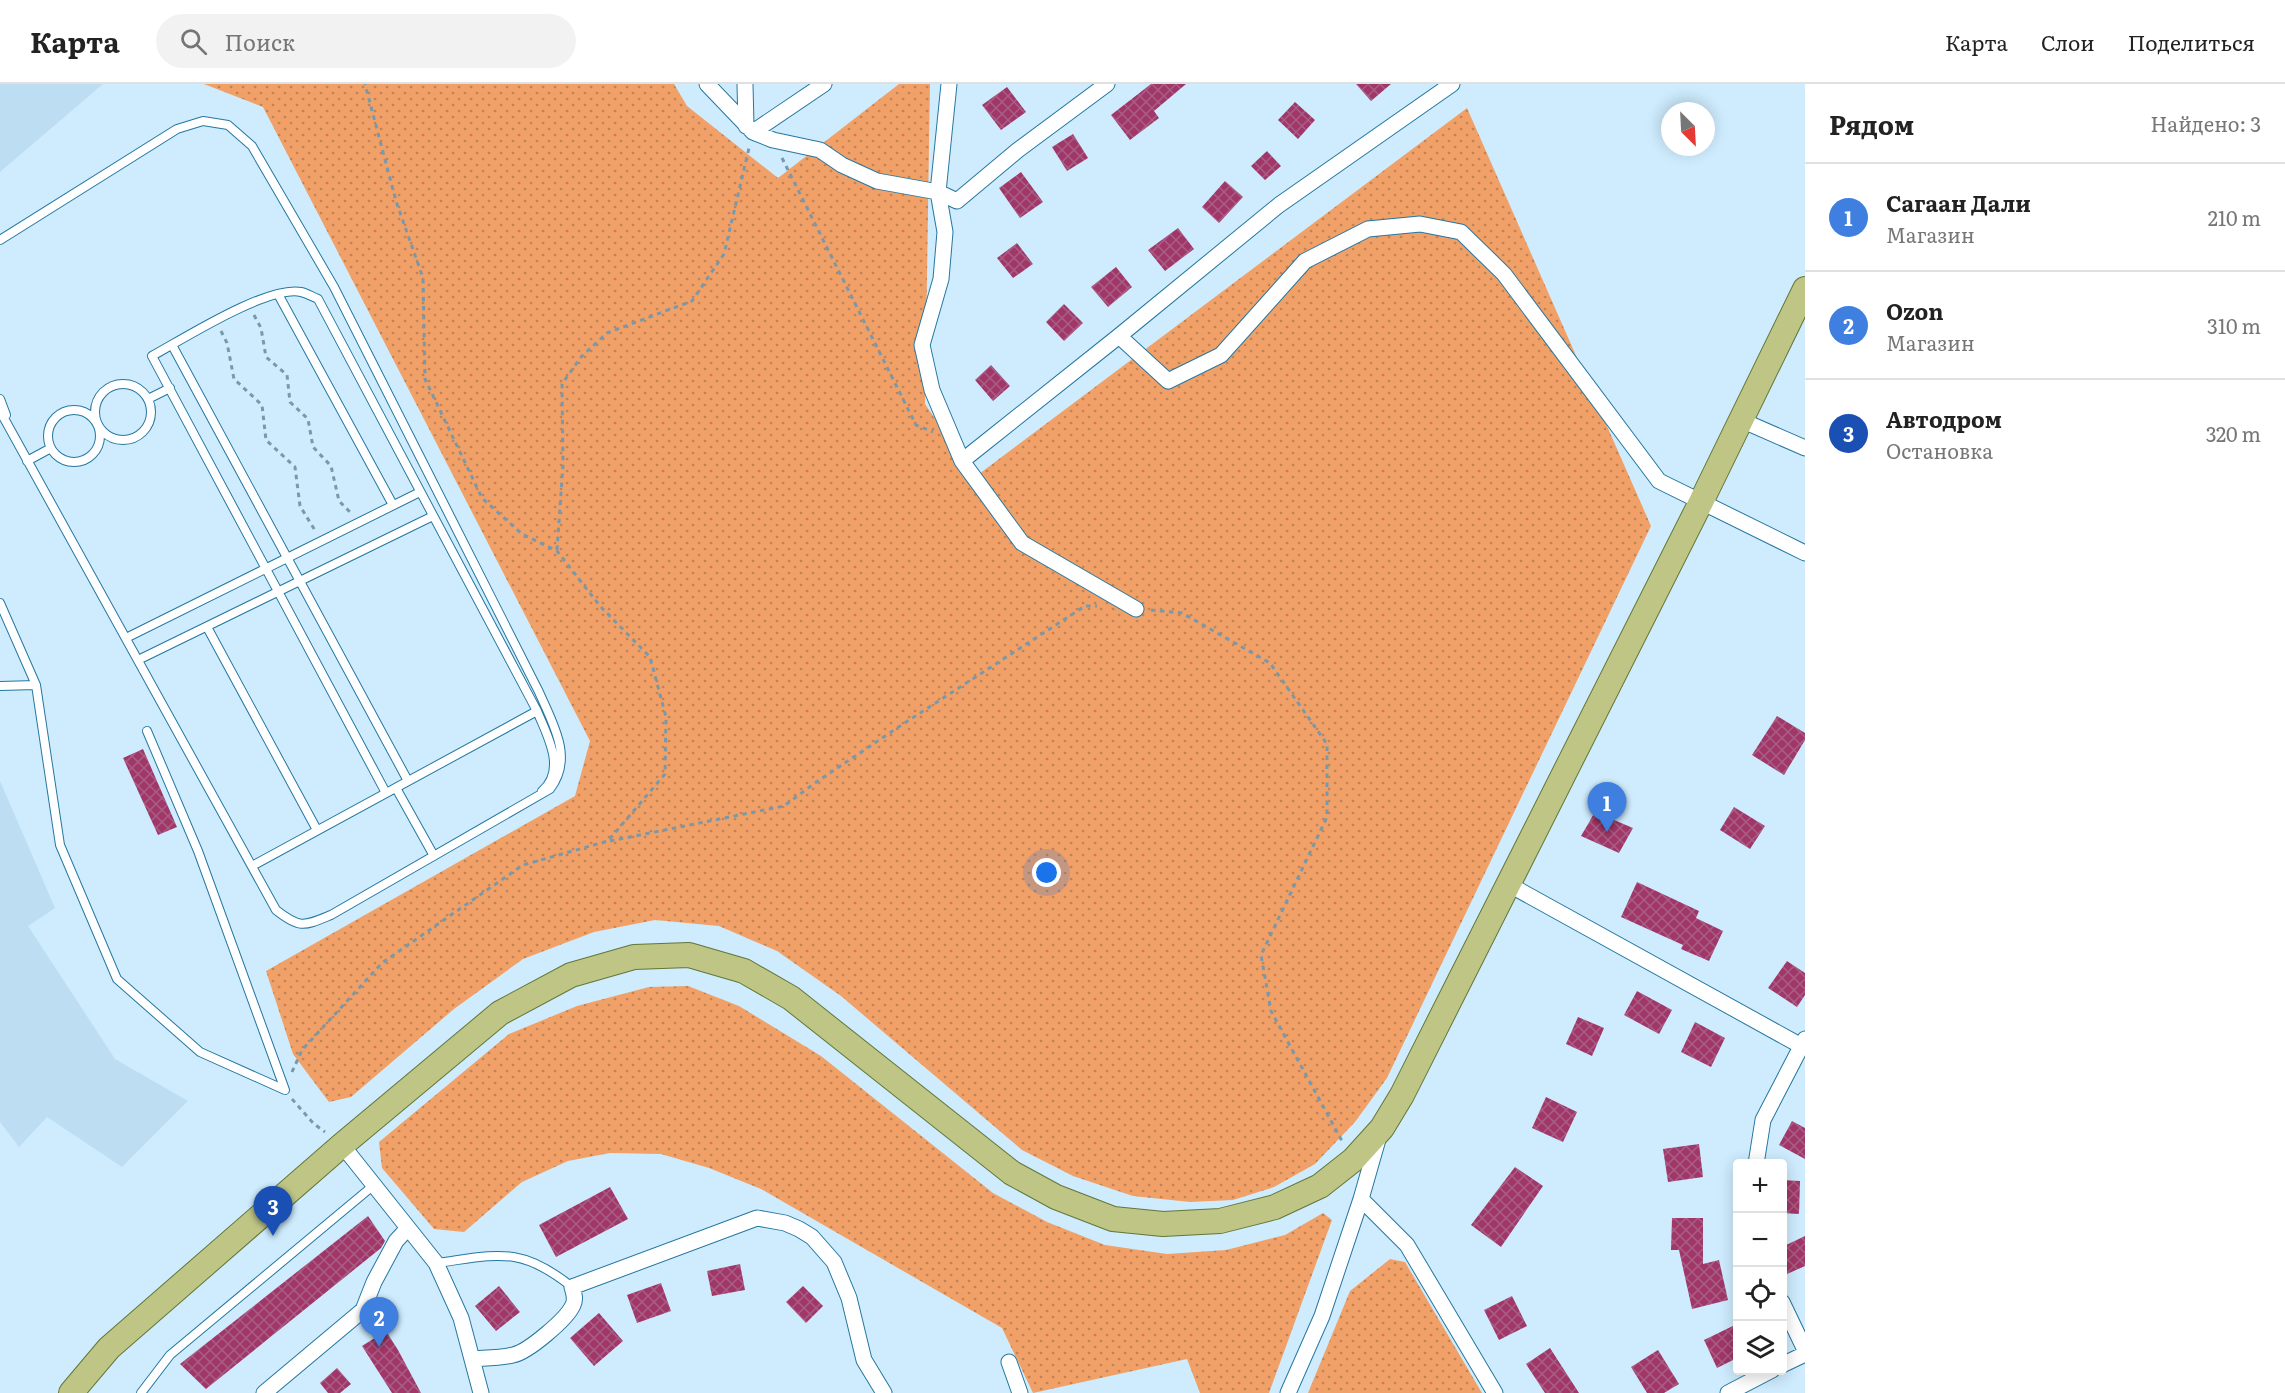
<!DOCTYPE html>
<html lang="ru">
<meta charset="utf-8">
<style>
body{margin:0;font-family:Literata,serif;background:#f2f2f2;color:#222}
.controls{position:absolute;right:18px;bottom:18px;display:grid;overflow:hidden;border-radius:6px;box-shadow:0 3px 15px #0003}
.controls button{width:54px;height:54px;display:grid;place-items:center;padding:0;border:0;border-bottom:2px solid #e0e0e0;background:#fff;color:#222;font:30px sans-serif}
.compass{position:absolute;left:1661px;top:18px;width:54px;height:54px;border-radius:50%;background:#fff;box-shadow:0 3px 15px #0003;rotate:156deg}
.you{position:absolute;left:1047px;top:789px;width:21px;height:21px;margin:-15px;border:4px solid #fff;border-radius:50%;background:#1a73e8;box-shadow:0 0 0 9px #1a73e833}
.badge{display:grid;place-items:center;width:39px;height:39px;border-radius:50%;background:#b45309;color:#fff;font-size:20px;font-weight:700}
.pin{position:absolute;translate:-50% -50px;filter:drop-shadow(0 2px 3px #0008)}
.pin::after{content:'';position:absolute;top:32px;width:21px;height:18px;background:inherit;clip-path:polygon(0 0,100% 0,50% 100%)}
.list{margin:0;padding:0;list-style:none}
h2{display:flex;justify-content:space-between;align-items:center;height:78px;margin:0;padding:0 24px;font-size:26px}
h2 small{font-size:20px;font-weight:400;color:#767676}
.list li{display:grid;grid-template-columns:39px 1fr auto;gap:18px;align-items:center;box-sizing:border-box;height:108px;padding:0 24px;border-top:2px solid #e0e0e0}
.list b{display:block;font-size:22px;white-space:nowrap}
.list p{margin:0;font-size:20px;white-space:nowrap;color:#767676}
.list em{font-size:20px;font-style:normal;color:#767676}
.icon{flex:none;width:33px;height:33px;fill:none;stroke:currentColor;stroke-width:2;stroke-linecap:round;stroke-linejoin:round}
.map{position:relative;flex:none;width:1805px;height:1309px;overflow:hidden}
header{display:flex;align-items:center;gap:36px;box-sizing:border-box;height:84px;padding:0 30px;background:#fff;border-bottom:2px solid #e0e0e0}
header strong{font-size:28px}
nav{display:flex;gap:33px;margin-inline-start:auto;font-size:21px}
.search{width:420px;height:54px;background:#f2f2f2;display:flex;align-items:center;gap:15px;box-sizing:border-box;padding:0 21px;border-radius:33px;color:#767676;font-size:22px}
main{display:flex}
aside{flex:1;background:#fff}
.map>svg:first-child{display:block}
</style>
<header>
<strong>Карта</strong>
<div class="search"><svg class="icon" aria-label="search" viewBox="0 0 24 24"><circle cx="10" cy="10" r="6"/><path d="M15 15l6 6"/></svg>Поиск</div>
<nav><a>Карта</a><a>Слои</a><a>Поделиться</a></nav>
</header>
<main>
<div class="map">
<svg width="1805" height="1309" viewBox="0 0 1805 1309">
<defs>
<pattern id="green-dots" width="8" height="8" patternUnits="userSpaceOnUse" patternTransform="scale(1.5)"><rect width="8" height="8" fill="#f1a167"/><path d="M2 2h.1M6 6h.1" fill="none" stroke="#c18356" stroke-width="1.8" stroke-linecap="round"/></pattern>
<pattern id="building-cross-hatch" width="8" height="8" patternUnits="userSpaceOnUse" patternTransform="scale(1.5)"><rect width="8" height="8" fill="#a13668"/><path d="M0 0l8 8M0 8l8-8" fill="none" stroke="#a75f84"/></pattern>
</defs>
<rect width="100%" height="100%" fill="#ceecfe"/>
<path fill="#bddef2" d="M0,0H103L0,88Z
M0,697L55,824L28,842L115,975L188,1017L122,1083L47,1033L19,1063L0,1038Z"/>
<path fill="url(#green-dots)" d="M204,0H674L687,22L778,94L899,0H930L925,320L975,393L1467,24L1651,442L1387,994L1355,1038L1315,1080L1274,1103L1233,1116L1190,1118L1133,1112L1073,1092L1022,1066L841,912L777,867L719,842L655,836L594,848L523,875L454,925L351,1013L329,1018L293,970L266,887L575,712L590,657L263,23Z
M688,902L739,922L821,972L993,1109L1047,1138L1105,1161L1167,1170L1226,1166L1285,1151L1323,1129L1332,1136L1269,1309H1200L1187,1275L1033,1309L1002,1244L761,1105L709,1084L661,1070L610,1069L568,1077L522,1098L464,1148L434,1145L382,1084L379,1058L509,950L577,922L649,903Z
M1390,1175L1405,1178L1482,1309H1308L1350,1207Z"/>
<path fill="url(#building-cross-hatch)" d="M1151,0H1186L1154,27L1159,34L1130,56L1111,31Z
M1356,0H1391L1371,17Z
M1007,3L1026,28L1001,46L982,21Z
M1295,18L1315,36L1298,55L1278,36Z
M1073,50L1088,74L1067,87L1052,63Z
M1267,67L1281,82L1265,96L1251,82Z
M1021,88L1043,118L1020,134L999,104Z
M1225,97L1243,113L1219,139L1202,123Z
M1178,144L1194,165L1165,187L1148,166Z
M1017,159L1033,180L1013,194L997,174Z
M1116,183L1132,203L1108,223L1091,203Z
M1064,220L1083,239L1064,257L1046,238Z
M991,281L1010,302L993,317L975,296Z
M1777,632L1805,649V656L1784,691L1752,671Z
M143,665L177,743L158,751L123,674Z
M1734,723L1765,742L1750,765L1720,746Z
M1595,728L1633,744L1619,769L1581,752Z
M1637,798L1699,827L1696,834L1723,847L1709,877L1681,865L1683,861L1621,833Z
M1787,877L1805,889V911L1797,923L1768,904Z
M1637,907L1672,926L1659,950L1624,931Z
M1578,933L1604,944L1592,972L1566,960Z
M1695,938L1725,954L1711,983L1681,968Z
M1546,1013L1577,1028L1563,1058L1532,1044Z
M1792,1037L1805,1044V1075L1779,1061Z
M1699,1060L1703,1093L1668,1098L1663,1065Z
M1515,1083L1543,1102L1501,1163L1471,1141Z
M1782,1096L1800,1097L1799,1130L1782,1129Z
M610,1103L628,1135L556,1173L539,1141Z
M368,1132L385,1157L381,1164L206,1305L180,1280Z
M1672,1134H1703V1180L1719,1176L1728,1216L1692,1225L1679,1166H1671Z
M1805,1152V1182L1787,1190L1782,1181V1163Z
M740,1180L745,1206L712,1212L707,1187Z
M661,1199L671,1227L637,1239L627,1211Z
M499,1202L520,1228L496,1247L475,1222Z
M803,1202L823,1222L806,1239L786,1218Z
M1512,1212L1527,1242L1499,1256L1484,1226Z
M599,1229L623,1257L594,1282L570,1254Z
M1737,1240V1274L1717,1284L1704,1256Z
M386,1247L398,1266L421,1309H392L362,1262Z
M1550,1264L1579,1309H1545L1526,1280Z
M1658,1266L1679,1300L1664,1309H1647L1631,1283Z
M337,1284L351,1300L340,1309H328L320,1299Z"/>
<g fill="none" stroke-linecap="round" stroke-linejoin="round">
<g stroke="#2577a0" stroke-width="10">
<path id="service" d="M0,156L177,45L203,37L228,41L252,62L334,203L539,608C553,640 574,674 550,705L331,831C304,842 300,845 276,826L0,327
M278,210L393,421
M172,261L408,697
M95 328a28 28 0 1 1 56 0a28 28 0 1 1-56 0Z
M0,315L6,331
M148,315L170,304
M48 352a26 26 0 1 1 52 0a26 26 0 1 1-52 0Z
M27,377L51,364
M0,519L36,601L60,761L117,895L200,968L285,1006L198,767L147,647
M207,543L317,746
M126,554L420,408
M138,576L433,432
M0,602L36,601
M396,704L434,772
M386,709L152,272C183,255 268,201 301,208C306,209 313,213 318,215L537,627C547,651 567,686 542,707
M252,782L537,627
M436,1179C497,1171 520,1161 572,1203
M141,1309L170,1271L374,1101"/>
</g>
<g stroke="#2577a0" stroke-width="17">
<path id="minor" d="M707,0L753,48L773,56L820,66L842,81L877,97L938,108L945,148L941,195L922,261L932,306L962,377L1022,459L1136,525
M745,0L746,42
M949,0L938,108L957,117L1018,66L1107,0
M753,48L824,0
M1119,252L1168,297L1221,271L1305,177L1368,145L1420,140L1461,148L1504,190L1659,397L1805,469
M1741,336L1805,364
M962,377L1119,252L1279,121L1452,0
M1508,800L1805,964
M342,1061L436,1179L461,1234L481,1309
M1756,1080L1763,1036L1805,955
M1361,1115L1407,1161L1495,1309
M1782,1218L1805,1266
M472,1275C485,1274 500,1274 513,1271C528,1268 567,1235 573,1221C576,1215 574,1210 572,1203L757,1134L785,1139L799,1145L812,1153L834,1178L849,1214L864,1276L884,1309
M1009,1278L1020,1309
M1782,1281L1805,1270
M264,1309L363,1226L374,1198L396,1157L408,1144
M1288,1309L1322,1232L1361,1115L1379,1052
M1728,1309L1772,1286"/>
</g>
<g stroke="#637637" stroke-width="26">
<path id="primary" d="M71,1309L109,1264L342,1061L500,929L571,891L634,873L689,871L744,887L791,914L1012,1089L1056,1113L1113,1135L1163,1140L1220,1137L1275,1123L1320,1102L1353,1076L1382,1044L1402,1011L1701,418L1805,205"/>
</g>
<path stroke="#7999ab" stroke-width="3" stroke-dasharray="4.5 4.5" stroke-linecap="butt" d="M782,74L916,341L933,348
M254,231L261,244L266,273L287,291L290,318L308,335L313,363L331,382L339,417L350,428
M221,247L227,259L234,295L262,321L266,356L295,383L300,422L316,448
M557,466L563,381L562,300L581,273L607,249L692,217L724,170L749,64
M1151,526L1182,529L1270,579L1327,660V733L1261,871L1271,927L1342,1057
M610,757L784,722L815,699L897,644L1085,522H1097
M292,988L302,966L382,879L523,781L608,757L665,690L666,633L650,573L600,522L557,467L522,450L482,414L425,295L423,194L396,117L365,0
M292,1015L314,1040L325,1048"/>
<use href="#service" stroke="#fff" stroke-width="8"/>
<use href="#minor" stroke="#fff" stroke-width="15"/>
<use href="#primary" stroke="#bec585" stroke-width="24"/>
</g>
</svg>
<div class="controls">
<button>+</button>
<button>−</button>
<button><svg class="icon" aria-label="locate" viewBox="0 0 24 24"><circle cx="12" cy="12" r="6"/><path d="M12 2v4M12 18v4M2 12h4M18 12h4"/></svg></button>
<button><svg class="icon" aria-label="layers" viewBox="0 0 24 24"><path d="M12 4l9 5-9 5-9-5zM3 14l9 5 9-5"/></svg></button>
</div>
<svg class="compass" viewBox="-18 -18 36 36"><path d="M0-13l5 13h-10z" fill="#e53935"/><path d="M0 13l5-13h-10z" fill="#767676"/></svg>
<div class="you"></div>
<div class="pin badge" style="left:1607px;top:748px;background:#3f7fe0">1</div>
<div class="pin badge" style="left:379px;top:1263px;background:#3f7fe0">2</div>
<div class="pin badge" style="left:273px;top:1152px;background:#1a4fb4">3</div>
</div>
<aside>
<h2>Рядом<small>Найдено: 3</small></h2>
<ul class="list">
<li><span class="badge" style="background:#3f7fe0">1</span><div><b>Сагаан Дали</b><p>Магазин</p></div><em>210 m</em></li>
<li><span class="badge" style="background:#3f7fe0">2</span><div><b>Ozon</b><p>Магазин</p></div><em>310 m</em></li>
<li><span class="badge" style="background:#1a4fb4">3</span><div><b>Автодром</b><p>Остановка</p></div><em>320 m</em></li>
</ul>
</aside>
</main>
